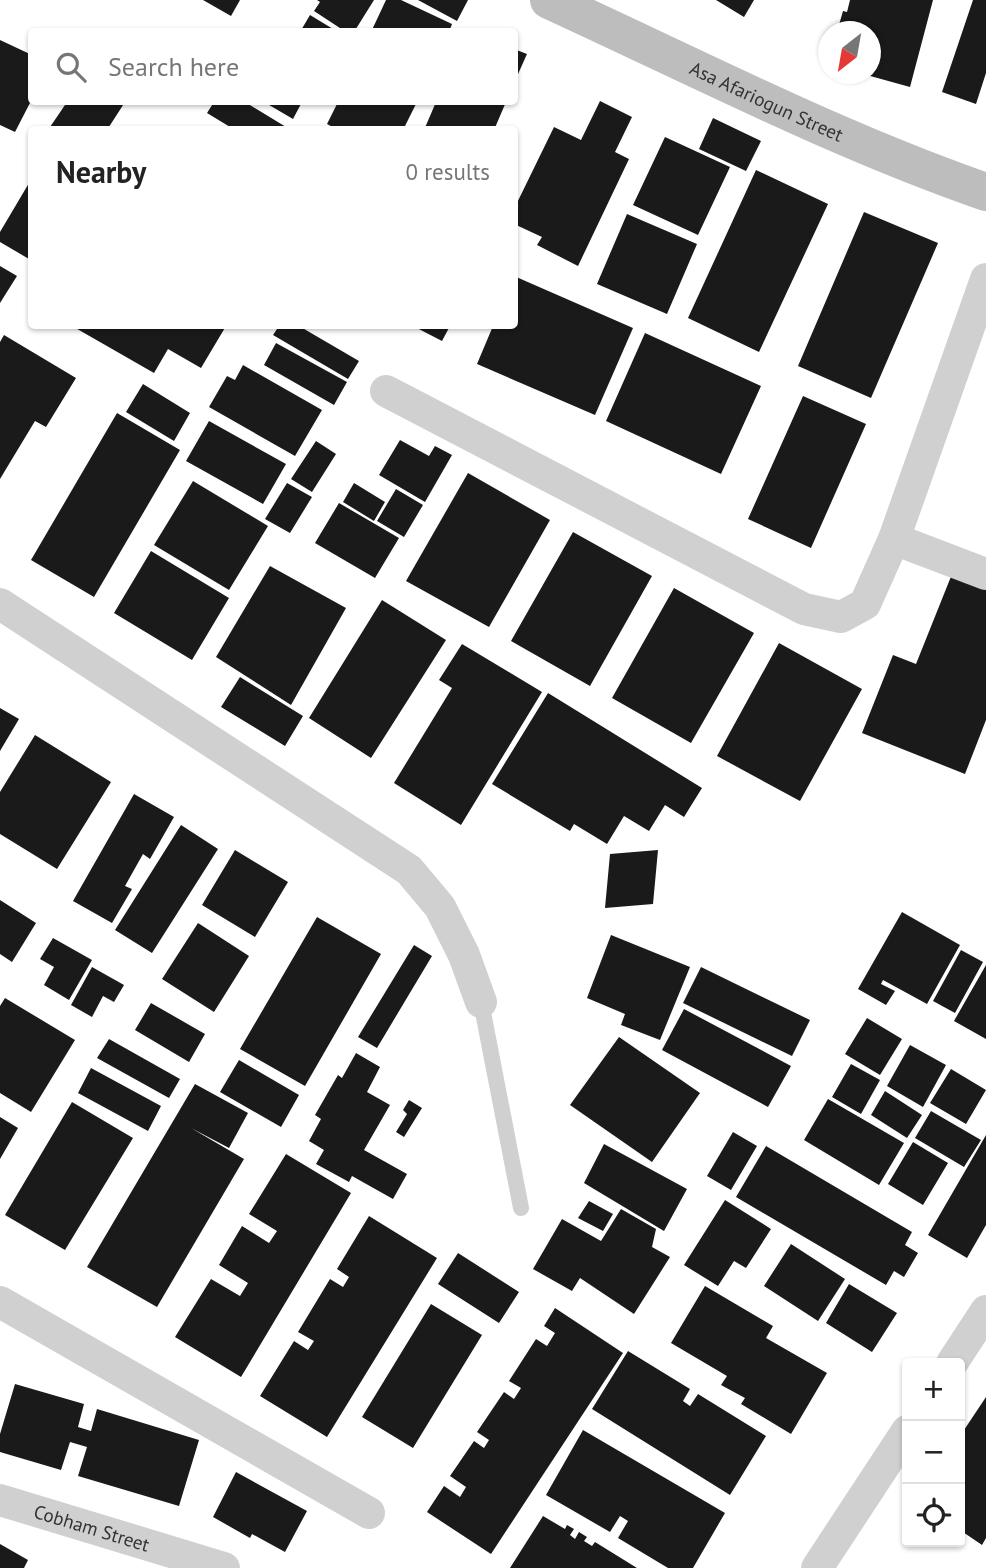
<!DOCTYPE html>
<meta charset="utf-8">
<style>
body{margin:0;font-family:"PT Sans",sans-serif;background:#f2f2f2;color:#222}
.controls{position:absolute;right:21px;bottom:21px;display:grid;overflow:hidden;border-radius:7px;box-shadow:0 2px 5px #0004}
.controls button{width:63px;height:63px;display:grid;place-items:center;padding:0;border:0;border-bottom:2px solid #e0e0e0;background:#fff;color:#222;font:35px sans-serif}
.compass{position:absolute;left:818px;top:21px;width:63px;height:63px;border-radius:50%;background:#fff;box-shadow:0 2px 5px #0004;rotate:211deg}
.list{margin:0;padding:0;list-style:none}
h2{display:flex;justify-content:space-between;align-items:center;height:91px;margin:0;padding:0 28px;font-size:30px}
h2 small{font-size:23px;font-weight:400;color:#767676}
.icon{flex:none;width:38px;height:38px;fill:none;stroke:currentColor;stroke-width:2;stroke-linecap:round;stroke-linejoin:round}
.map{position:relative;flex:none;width:986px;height:1568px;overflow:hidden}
.search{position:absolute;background:#fff;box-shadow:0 2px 5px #0004;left:28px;top:28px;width:490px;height:77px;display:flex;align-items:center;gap:18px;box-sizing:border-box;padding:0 24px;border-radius:7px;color:#767676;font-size:26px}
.panel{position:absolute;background:#fff;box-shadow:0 2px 5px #0004;left:28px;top:126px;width:490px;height:203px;border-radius:7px}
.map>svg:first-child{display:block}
</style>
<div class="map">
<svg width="986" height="1568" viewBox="0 0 986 1568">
<rect width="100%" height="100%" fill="#fff"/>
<path fill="#1a1a1a" d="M203,0H240L231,16Z
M317,0H374L354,32H346L314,11L320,2Z
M386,0H401L452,24L449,32H371Z
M418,0H468L457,21Z
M716,0H754L744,17Z
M850,0H933L910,87L863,74H870V32H837L843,11L847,12Z
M973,0H986V73L976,104L942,92Z
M310,15L338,32H300Z
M0,40L32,55V99L15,132L0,125Z
M514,49L527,54L514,83Z
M600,101L632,117L615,152L629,159L578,266L537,245L542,237L514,224V209L554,127L581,140Z
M67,102H125L107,130H48Z
M214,102H245L291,130H235L207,113Z
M264,102H302L293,119Z
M338,102H417L403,130H338L327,124Z
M436,102H506L494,130H424Z
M713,118L761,141L746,171L699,149Z
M665,137L730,167L698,235L633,205Z
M756,170L828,204L759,352L688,318Z
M32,178V254L29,259L0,242V232Z
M864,212L938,243L871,398L798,366Z
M627,214L697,244L667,314L597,284Z
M0,266L17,276L0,303Z
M514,276L633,328L595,415L477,364L493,326H514Z
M72,326H226L201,368L168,349L154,373Z
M279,326H299L359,361L348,379L273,335Z
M413,326H450L442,341Z
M645,333L761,386L721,474L606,421Z
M4,335L76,378L46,427L35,421L0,479V342Z
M276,343L347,382L334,405L264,365Z
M243,365L322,410L295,456L209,407L227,376L235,380Z
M143,384L190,413L174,441L126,412Z
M803,396L866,424L811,548L748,519Z
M117,413L180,450L94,597L31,560Z
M209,421L286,464L263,504L186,461Z
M400,440L429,456L435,446L452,455L425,502L379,475Z
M316,441L336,454L312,492L291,479Z
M468,473L550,520L489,627L406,581Z
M193,481L268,526L229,590L154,545Z
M287,483L312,497L290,533L265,519Z
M354,483L385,502L374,521L343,502Z
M396,489L423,505L404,537L377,521Z
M339,503L399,538L375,578L315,543Z
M573,532L652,576L590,686L511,641Z
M151,551L229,598L192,660L114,613Z
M270,566L346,608L291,705L216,657Z
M952,574L986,588V720L965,774L862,733L893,655L916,664Z
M674,588L754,633L691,743L612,698Z
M382,600L446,640L371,758L309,718Z
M779,643L862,689L800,801L717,756Z
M462,644L542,692L461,825L394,783L452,688L439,680Z
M240,677L303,716L285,746L221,707Z
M548,693L702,788L684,817L665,805L649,831L624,816L607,844L574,824L570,831L492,784Z
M0,708L19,719L0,751Z
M35,735L111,782L57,869L0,834V792Z
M134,794L174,817L150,859L143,854L125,886L132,889L112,923L73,901Z
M181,825L218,849L152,953L115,930Z
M235,850L288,882L255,937L202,905Z
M658,850L653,904L605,908L610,854Z
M0,900L36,923L12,962L0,954Z
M902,912L960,945L927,1004L883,980L881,984L895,991L886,1005L858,989Z
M317,917L381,954L305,1086L240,1049Z
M198,923L249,956L214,1012L162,979Z
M611,935L690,967L660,1040L621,1025L625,1014L587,998Z
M53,938L92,960L69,1000L44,985L54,967L40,959Z
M414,945L432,956L377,1048L358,1037Z
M961,950L983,962L955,1013L933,1001Z
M986,965V1039L954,1021Z
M92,967L124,985L114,1002L103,996L92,1017L71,1005Z
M701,967L810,1020L792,1056L683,1003Z
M5,998L75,1040L31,1112L0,1093V1006Z
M151,1003L205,1034L189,1062L135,1030Z
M684,1009L791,1066L768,1107L662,1050Z
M867,1018L902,1039L880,1075L845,1054Z
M619,1037L700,1093L652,1162L570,1105Z
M109,1039L180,1079L169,1098L97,1058Z
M910,1045L946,1065L923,1107L887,1086Z
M356,1053L380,1067L367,1092L390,1105L364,1150L407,1174L393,1199L352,1176L349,1182L316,1164L324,1150L309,1141L321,1119L315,1115L338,1075L342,1078Z
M239,1060L299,1095L281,1127L220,1092Z
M851,1064L880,1080L861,1114L832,1097Z
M91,1068L161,1106L148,1131L78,1093Z
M951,1069L986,1090L966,1124L930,1103Z
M195,1084L248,1113L229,1148L191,1128L244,1159L157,1307L87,1267Z
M885,1091L922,1115L907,1138L871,1115Z
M828,1099L904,1143L879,1185L804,1140Z
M409,1100L422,1108L404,1137L396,1132L407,1114L403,1110Z
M72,1102L133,1138L65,1250L5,1215Z
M931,1111L981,1140L964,1167L915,1138Z
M0,1117L18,1128L0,1159Z
M733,1132L757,1146L731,1190L707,1176Z
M986,1135V1225L967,1258L928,1235Z
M913,1142L948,1163L923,1205L888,1184Z
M604,1144L687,1189L664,1231L584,1183Z
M766,1146L912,1232L905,1245L918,1253L904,1277L894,1271L886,1285L736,1197Z
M286,1154L351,1193L241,1377L175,1337L211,1279L240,1296L248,1283L219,1265L242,1226L269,1243L277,1231L249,1214Z
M725,1200L771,1229L746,1268L734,1261L718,1286L684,1265Z
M589,1201L613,1214L603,1231L578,1218Z
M621,1209L656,1229L652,1247L670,1257L634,1314L580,1278L572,1291L533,1269L562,1219L601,1241Z
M369,1216L437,1258L327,1437L260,1396L294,1341L308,1350L314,1341L298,1332L330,1279L343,1287L349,1277L337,1269Z
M791,1244L845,1279L818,1321L764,1286Z
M458,1253L519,1292L499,1323L438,1284Z
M849,1284L897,1313L872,1352L826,1323Z
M705,1286L773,1326L766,1338L827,1373L791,1434L741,1404L745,1398L721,1385L727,1376L671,1343Z
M431,1304L482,1335L413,1448L362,1417Z
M555,1308L623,1353L491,1554L427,1512L444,1486L460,1497L466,1487L450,1476L474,1441L484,1448L489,1440L477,1432L504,1392L514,1399L521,1388L509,1381L536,1339L547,1346L555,1333L544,1326Z
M628,1351L690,1389L683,1401L690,1406L698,1394L766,1436L730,1495L592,1409Z
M15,1384L84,1404L78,1427L91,1431L97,1409L199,1440L179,1506L78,1476L87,1447L70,1442L61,1470L0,1452V1434Z
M986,1397V1538L982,1545L960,1530V1436Z
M583,1430L725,1513L693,1568H668L618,1538L628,1521L620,1516L610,1532L546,1495Z
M236,1472L307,1511L285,1552L252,1534L250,1538L213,1517Z
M543,1516L565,1529L567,1525L574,1529L570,1535L575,1539L579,1532L587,1537L584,1541L592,1546L595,1542L637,1568H510Z
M0,1544L28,1560L24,1568H0Z"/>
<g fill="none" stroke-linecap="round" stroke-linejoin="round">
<path stroke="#d0d0d0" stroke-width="16" d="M481,1002L521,1208"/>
<g stroke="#d0d0d0" stroke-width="32">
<path d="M386,391L804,609L841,617L865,604L894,539L986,279"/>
<path d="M894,539L986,574"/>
<path d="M0,604L409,870L440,907L464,955L481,1002"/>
<path d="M0,1302L369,1513"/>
<path d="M952,1363L986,1311"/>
<path id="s1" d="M0,1500L224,1568"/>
<path d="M817,1568L907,1431"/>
</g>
<path stroke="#bdbdbd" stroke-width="38" id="s2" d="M549,0C693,66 836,140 986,192"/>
</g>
<g text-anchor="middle" stroke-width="7" stroke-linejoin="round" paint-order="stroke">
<g font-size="19" fill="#333" stroke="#fff">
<text dy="7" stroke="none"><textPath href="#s2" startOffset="240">Asa Afariogun Street</textPath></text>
<text dy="7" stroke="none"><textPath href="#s1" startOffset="96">Cobham Street</textPath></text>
</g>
</g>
</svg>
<div class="controls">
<button>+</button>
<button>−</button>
<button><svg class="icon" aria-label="locate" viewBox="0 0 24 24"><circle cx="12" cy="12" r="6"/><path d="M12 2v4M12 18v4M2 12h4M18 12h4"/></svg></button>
</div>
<svg class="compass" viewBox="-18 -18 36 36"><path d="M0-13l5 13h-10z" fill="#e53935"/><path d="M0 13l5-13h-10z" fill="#767676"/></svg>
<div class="search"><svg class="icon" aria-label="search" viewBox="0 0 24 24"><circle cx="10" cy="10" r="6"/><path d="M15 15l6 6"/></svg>Search here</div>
<section class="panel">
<h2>Nearby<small>0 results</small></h2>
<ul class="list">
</ul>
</section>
</div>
